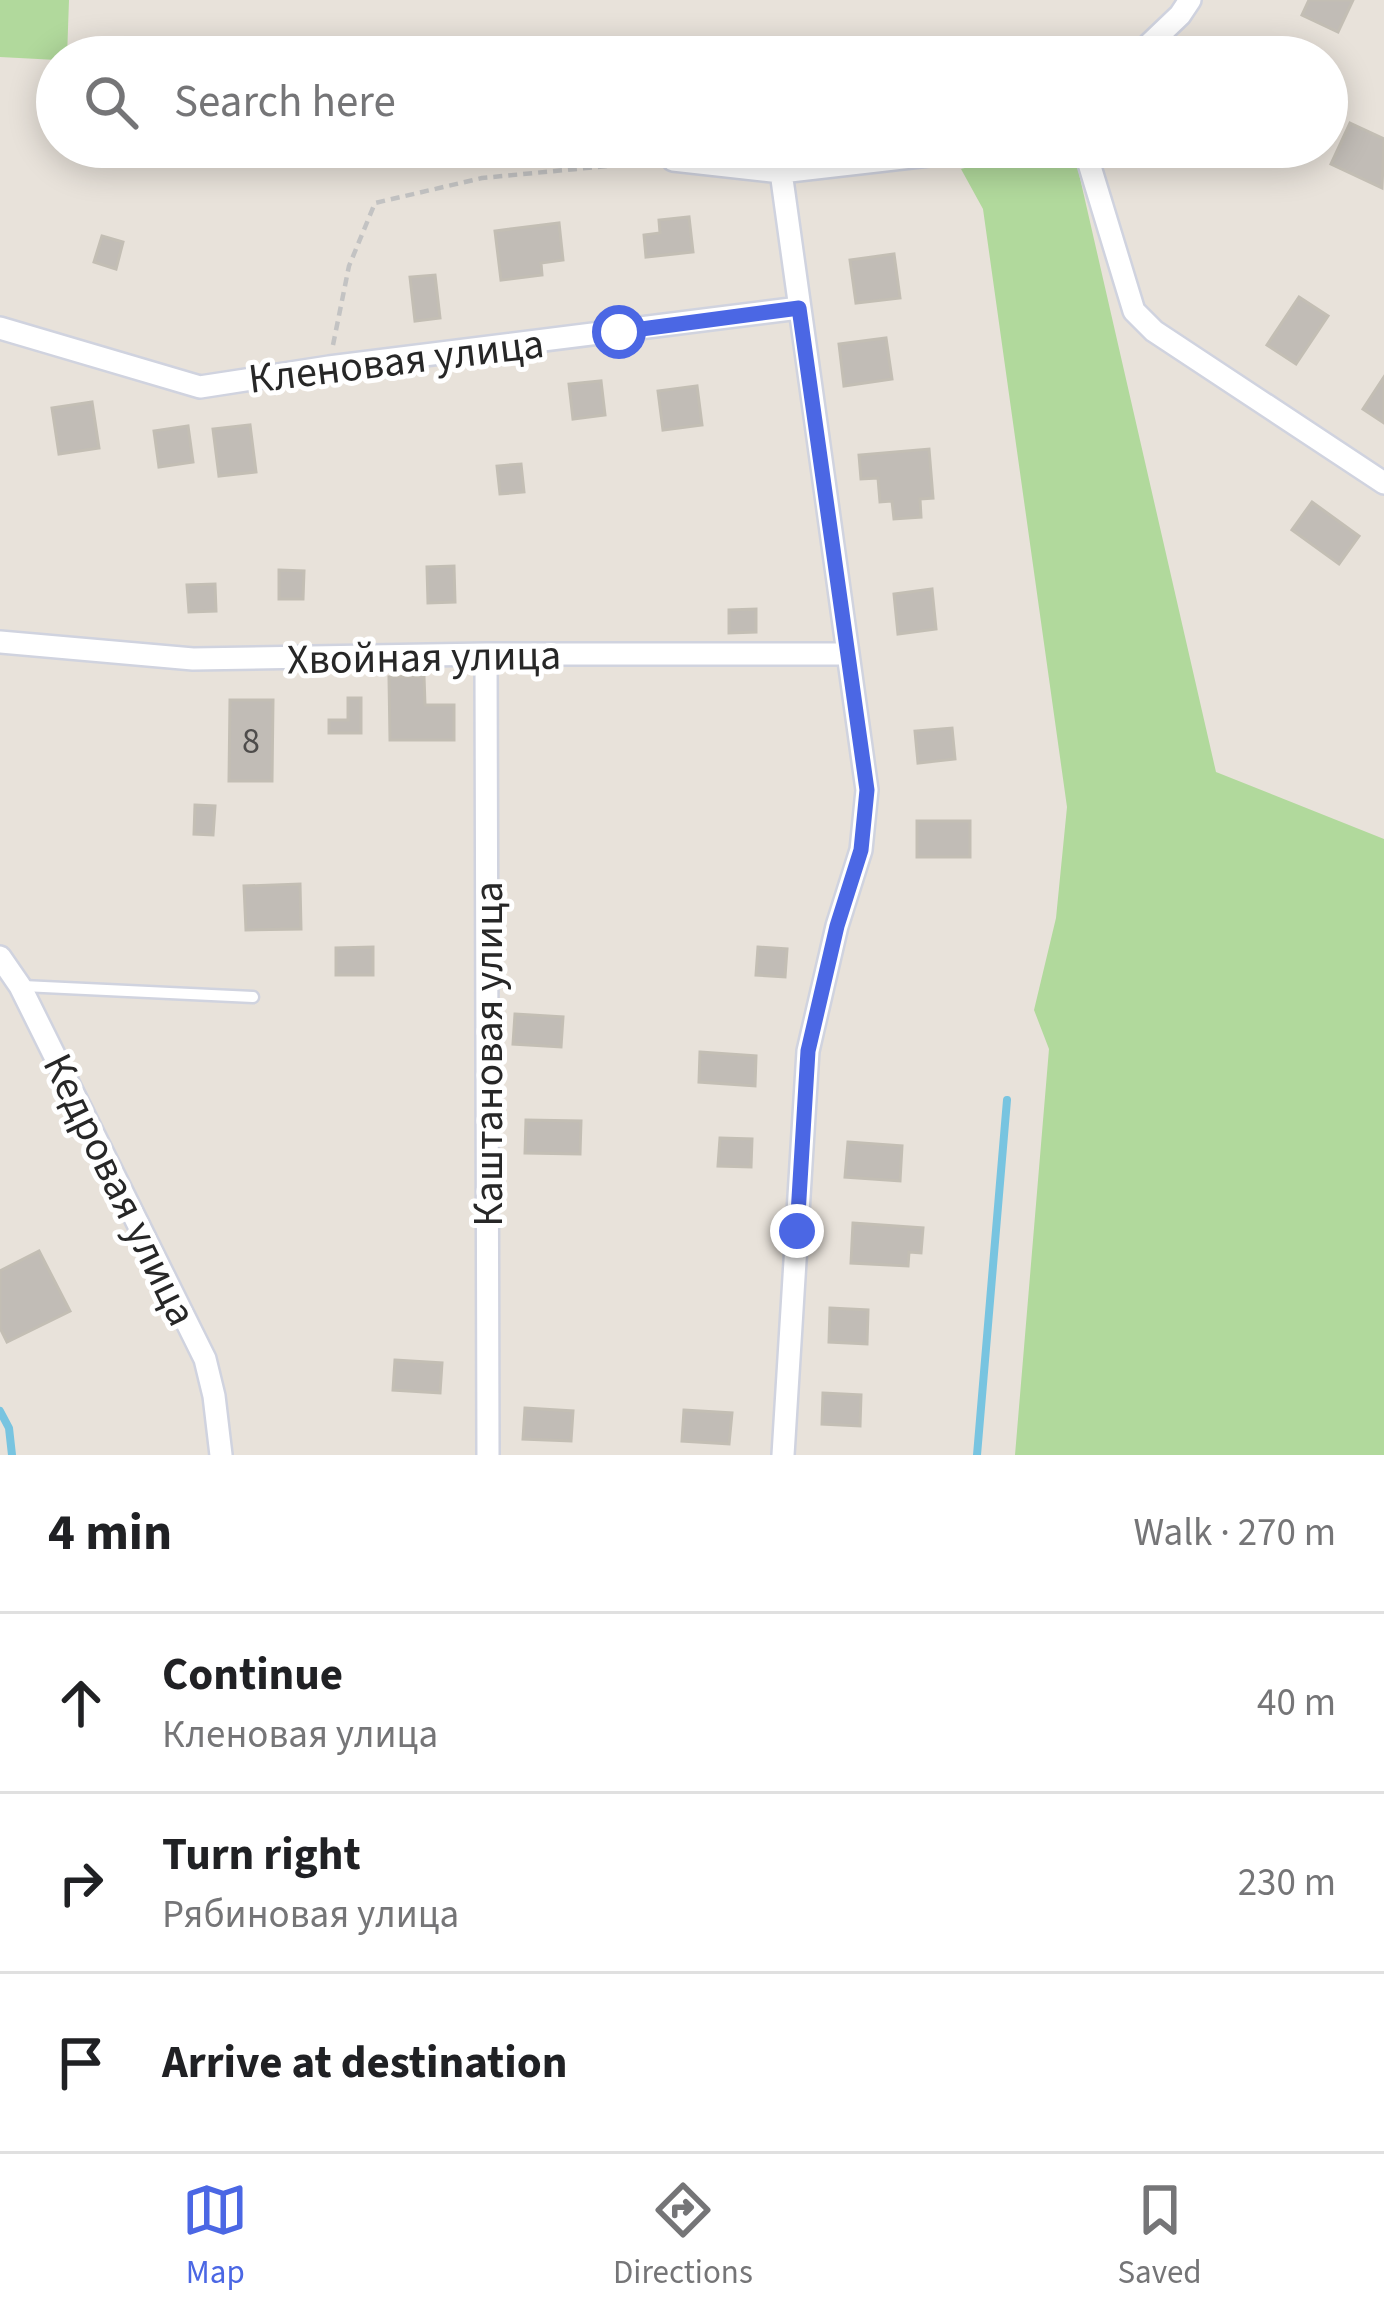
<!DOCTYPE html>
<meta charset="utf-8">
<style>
body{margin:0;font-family:"Source Sans 3",sans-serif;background:#f2f2f2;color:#202124}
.stop{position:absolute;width:36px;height:36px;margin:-27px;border:9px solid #4b67e4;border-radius:50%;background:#fff}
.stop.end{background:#4b67e4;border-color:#fff;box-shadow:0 3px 12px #0008}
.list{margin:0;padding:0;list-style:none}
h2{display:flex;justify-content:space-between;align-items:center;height:156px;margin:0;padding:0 48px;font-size:51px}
h2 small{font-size:39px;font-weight:400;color:#757577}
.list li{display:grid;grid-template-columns:78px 1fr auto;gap:36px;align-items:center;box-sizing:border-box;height:180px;padding:0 48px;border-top:3px solid #e0e0e0}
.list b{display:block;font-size:45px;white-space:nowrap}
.list p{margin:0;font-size:39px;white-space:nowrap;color:#757577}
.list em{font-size:39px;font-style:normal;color:#757577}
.icon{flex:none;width:66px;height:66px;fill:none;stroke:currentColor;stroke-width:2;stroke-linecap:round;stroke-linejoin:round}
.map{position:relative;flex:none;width:1384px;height:1455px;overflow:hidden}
.search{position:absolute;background:#fff;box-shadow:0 6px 30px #0003;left:36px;right:36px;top:36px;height:132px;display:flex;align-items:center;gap:30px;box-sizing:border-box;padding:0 42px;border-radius:66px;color:#757577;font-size:45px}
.sheet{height:696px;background:#fff}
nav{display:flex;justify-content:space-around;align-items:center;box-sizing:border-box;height:168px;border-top:3px solid #e0e0e0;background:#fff;font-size:33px;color:#757577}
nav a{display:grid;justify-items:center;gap:6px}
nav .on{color:#4b67e4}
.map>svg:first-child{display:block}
</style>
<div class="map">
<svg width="1384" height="1455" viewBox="0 0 1384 1455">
<rect width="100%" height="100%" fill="#e8e2da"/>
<path fill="#b1d99c" d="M0,0H69L67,57H57V60L0,57Z
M1042,147H1065L1074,152L1216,772L1384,839V1455H1015L1049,1049L1034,1010L1056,918L1067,807L983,209L961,169Z"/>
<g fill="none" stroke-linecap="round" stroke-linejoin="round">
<path stroke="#78c4e0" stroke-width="8" d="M0,1411L9,1428L12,1455
M977,1455L1007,1100"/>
</g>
<path fill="#c1bcb6" stroke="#c3beb4" stroke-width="3" d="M1309,0H1353L1338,32L1302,15Z
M1350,123L1384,139L1382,188L1331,164Z
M689,217L693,252L646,257L644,235L660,233L659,220Z
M559,223L563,260L541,263L542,275L501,280L495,231Z
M102,236L123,242L116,269L94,262Z
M894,254L900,298L856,303L850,260Z
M435,275L440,318L415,321L410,277Z
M1299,297L1328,316L1296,364L1267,345Z
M886,338L892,379L844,386L839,344Z
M1384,377V423L1363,409Z
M601,381L605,415L573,419L569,384Z
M697,386L702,425L663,430L658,391Z
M92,402L99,448L59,454L52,408Z
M250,425L256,472L219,476L213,429Z
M188,426L193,462L159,467L154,431Z
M929,449L933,498L920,499L921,517L894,519L892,501L880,502L878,478L861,479L859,455Z
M521,464L524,492L500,494L497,466Z
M1312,502L1359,536L1339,564L1292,530Z
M454,566L455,602L428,603L427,567Z
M279,570L304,571L303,599H279Z
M215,584L216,611L189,612L187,585Z
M932,589L936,629L898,634L894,594Z
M756,609V632L729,633V610Z
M424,676L425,705H454V740H390L389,677Z
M348,698H361V733H329V720H348Z
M230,700H273L272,781H229Z
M952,728L955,759L918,763L915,731Z
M195,805L215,806L213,835L194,834Z
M917,821H970V857H917Z
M300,884L301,929L246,930L244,886Z
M373,947V975H336V948Z
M758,947L787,949L785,977L756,975Z
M515,1014L563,1017L561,1047L513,1044Z
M700,1052L756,1056L755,1086L699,1082Z
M526,1120L581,1121L580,1154L525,1153Z
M720,1138L752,1139L751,1167L718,1166Z
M848,1142L902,1146L900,1181L845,1177Z
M853,1223L923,1228L921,1253L909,1252L908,1266L851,1263Z
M39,1251L70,1311L7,1342L0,1328V1271Z
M830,1308L868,1310L867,1344L829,1342Z
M395,1360L442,1363L440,1393L393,1390Z
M823,1393L861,1395L860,1426L822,1424Z
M525,1408L573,1411L571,1441L523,1439Z
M684,1410L732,1413L729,1444L682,1441Z"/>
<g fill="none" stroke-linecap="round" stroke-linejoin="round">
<g stroke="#d0d3df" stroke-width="15">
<path id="lane" d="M23,986L253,997"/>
</g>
<g stroke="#d0d3df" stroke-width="26">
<path id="street" d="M1136,57L1180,15L1190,0
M1084,147L1134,311L1154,331L1384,483
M673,160L781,172L955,152L971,147
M781,172L867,790L861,850L837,926L808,1051L783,1455
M0,328L200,387L329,367L799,308
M0,642L193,659L486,654H848
M486,654L488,1455
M0,957L20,986L205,1359L214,1396L221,1455"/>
</g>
<path stroke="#c3c3c3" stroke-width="4.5" stroke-dasharray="9 6" stroke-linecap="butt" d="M333,345L349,266L375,203L482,178L649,162"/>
<use href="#lane" stroke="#fff" stroke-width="10"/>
<use href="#street" stroke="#fff" stroke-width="21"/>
</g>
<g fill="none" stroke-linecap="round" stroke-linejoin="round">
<path stroke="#4b67e4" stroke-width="15" d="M619,332L799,308L867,790L861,850L837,926L808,1051L797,1231"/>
</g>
<g text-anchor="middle" stroke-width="10" stroke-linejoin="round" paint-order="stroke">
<g font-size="36" fill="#4e4c4b">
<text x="251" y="753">8</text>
</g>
<g font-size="42" fill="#272727" stroke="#fff">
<text transform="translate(396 360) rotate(-7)" y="15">Кленовая улица</text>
<text transform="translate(424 656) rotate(-1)" y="15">Хвойная улица</text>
<text transform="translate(487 1054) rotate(-90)" y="15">Каштановая улица</text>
<text transform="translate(121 1189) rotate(64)" y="15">Кедровая улица</text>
</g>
</g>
</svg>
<div class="stop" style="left:619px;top:332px"></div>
<div class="stop end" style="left:797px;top:1231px"></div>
<div class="search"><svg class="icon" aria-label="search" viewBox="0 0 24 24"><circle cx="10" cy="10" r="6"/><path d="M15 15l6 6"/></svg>Search here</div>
</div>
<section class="sheet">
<h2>4 min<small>Walk · 270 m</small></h2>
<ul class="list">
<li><svg class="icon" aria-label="ahead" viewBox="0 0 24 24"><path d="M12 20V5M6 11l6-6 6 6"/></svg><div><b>Continue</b><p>Кленовая улица</p></div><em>40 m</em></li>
<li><svg class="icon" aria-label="right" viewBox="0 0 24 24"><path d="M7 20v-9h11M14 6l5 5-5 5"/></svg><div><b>Turn right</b><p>Рябиновая улица</p></div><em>230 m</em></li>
<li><svg class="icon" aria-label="arrive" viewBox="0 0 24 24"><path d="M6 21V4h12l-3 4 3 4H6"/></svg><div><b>Arrive at destination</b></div></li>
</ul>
</section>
<nav>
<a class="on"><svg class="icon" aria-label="map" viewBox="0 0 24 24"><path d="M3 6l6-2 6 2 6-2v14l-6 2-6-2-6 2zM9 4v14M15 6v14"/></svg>Map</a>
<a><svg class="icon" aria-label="directions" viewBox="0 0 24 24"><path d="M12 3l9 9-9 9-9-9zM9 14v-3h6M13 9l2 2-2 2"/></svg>Directions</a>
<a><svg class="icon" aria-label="saved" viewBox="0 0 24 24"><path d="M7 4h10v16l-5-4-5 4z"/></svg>Saved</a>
</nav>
